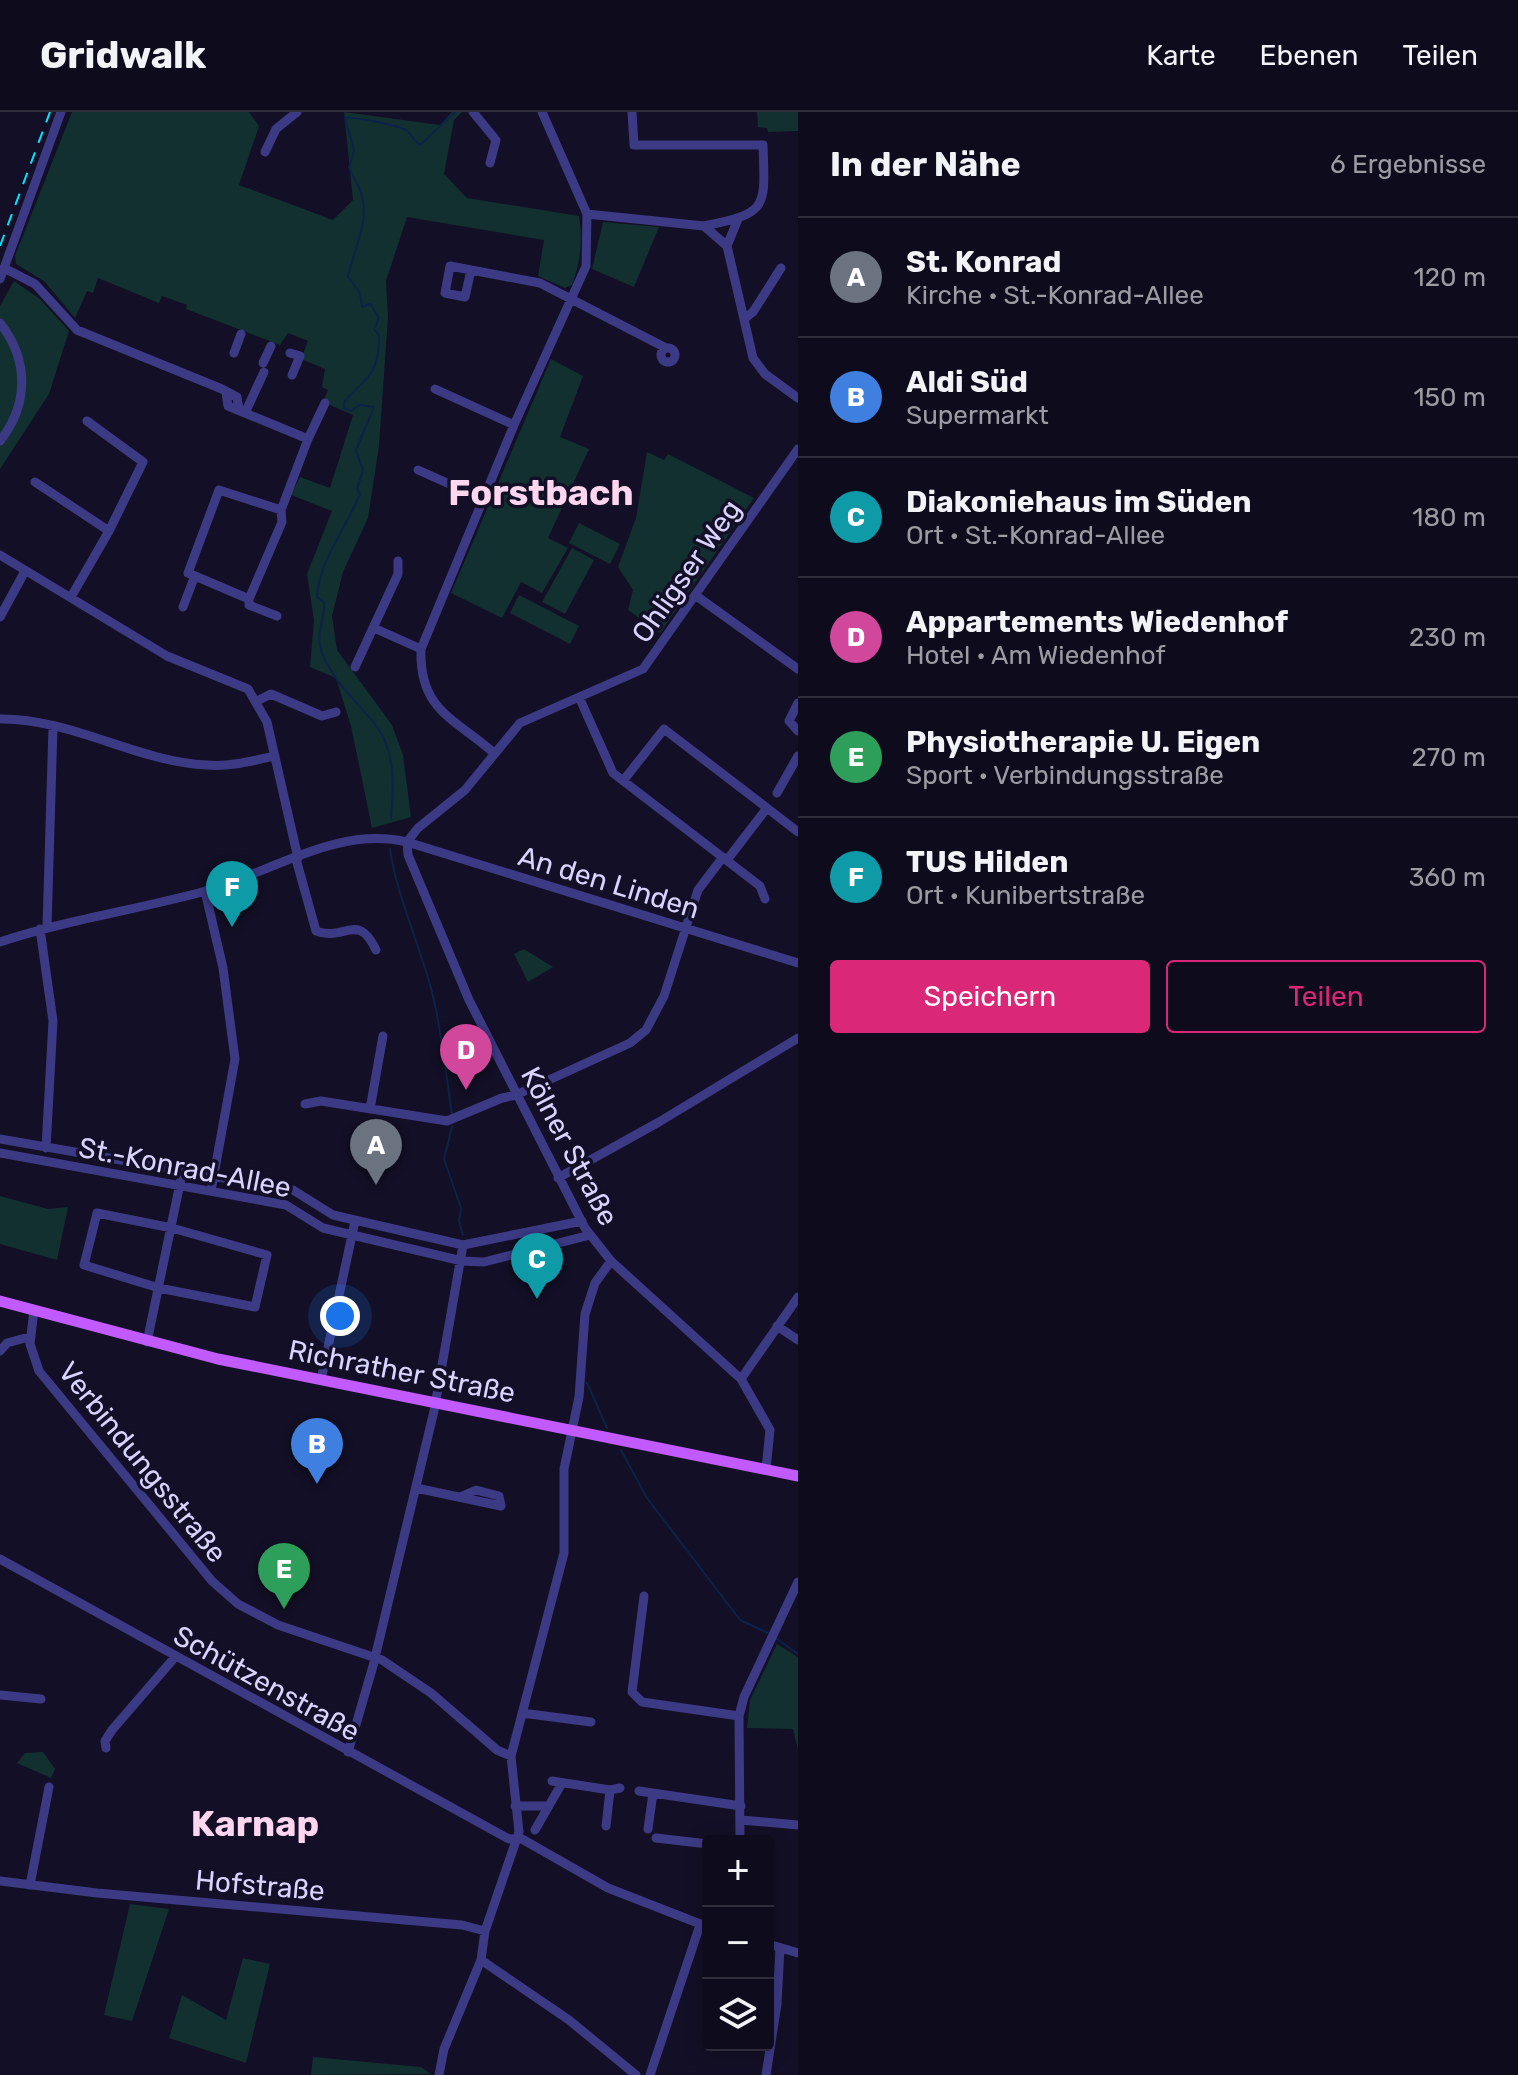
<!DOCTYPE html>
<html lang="de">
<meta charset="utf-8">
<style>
body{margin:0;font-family:Rubik,sans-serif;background:#171425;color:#f1f3f6}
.controls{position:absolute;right:24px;bottom:24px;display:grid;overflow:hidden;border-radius:8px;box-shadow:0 4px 20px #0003}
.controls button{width:72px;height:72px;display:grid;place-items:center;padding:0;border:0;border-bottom:2px solid #2e2b3b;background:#0e0b1c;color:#f1f3f6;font:40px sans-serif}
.you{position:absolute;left:340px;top:1204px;width:28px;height:28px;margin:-20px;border:6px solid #fff;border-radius:50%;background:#1a73e8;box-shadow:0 0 0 12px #1a73e833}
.badge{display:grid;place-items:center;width:52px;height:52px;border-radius:50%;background:#db2777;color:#fff;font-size:26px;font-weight:700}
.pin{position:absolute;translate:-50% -66px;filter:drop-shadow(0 2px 4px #0008)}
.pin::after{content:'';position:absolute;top:42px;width:28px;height:24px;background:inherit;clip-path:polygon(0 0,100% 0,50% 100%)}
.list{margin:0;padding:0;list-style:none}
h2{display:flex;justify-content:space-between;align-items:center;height:104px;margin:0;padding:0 32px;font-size:34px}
h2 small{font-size:26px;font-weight:400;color:#9b9ba3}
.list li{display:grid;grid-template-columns:52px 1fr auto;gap:24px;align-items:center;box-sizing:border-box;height:120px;padding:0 32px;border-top:2px solid #2e2b3b}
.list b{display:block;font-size:30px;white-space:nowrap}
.list p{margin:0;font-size:26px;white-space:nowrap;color:#9b9ba3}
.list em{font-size:26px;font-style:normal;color:#9b9ba3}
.actions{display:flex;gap:16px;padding:24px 32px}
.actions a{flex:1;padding:18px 0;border:2px solid #db2777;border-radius:8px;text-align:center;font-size:28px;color:#db2777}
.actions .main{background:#db2777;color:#fff}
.icon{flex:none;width:44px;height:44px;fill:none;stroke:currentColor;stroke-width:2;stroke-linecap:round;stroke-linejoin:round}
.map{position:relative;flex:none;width:798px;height:1963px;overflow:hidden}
header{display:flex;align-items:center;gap:48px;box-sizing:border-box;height:112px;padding:0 40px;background:#0e0b1c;border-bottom:2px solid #2e2b3b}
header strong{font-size:38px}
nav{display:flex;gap:44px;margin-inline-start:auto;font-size:28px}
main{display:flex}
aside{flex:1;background:#0e0b1c}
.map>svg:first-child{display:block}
</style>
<header>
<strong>Gridwalk</strong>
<nav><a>Karte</a><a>Ebenen</a><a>Teilen</a></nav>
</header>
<main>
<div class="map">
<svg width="798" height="1963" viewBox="0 0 798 1963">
<rect width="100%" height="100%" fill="#130f26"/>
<path fill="#12302f" d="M72,0H249L259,14L239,73L333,108L353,88L344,0L440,13L452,0H462L454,8L444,62L467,86L579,104C583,129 581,148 572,173L565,176L538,164L544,128L407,105L386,169L388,205L379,334L368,406L343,460L332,504L337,538L392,613L403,643L411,705L372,716L351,614L336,566L310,555L314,508L307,462L332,399L291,383L300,365L330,376L353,303L323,290L328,278L322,275L325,257L301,247L308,229L288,221L280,233L186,197L187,193L162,184L159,191L98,166L93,181L87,179L75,206L44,169L16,152L15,144Z
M757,0H798V19L768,20L767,16L758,15Z
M603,110L659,115L634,175L592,157Z
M14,169L40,187L69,219L49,282L0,357V194Z
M551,247L583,264L560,325L589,337L548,426L568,436L542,481L521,470L502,506L451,481Z
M647,340L664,348L668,342L754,386L660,521L628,498L633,478L618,455L636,406Z
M579,411L620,432L610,452L569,431Z
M572,436L594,448L565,502L542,490Z
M519,483L579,514L570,532L510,501Z
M524,837L553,855L528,870L514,842Z
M0,1084L48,1097L68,1095L57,1148L0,1132Z
M777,1532L798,1545V1638L793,1617L747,1616L750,1588Z
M43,1640L55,1657L51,1666L17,1651L25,1641Z
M130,1792L169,1797L132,1909L104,1903Z
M243,1846L270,1852L246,1951L169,1926L182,1883L226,1908Z
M313,1945L421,1955L431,1962L311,1963Z"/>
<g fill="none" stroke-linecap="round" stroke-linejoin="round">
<path stroke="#0c2248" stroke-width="2" d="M391,707C394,675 396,639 375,612C356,589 331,567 321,538C315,519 326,507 324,490L317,485C319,448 347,415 360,382L357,377L363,358L356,338L374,295L359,293L351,299L344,296V290C369,263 379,263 379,223L374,217L379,206L370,192L362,195L360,181L348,165C353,138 369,113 362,84C360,74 352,65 349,55L354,38L345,6C350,4 400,13 407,19C412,23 414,29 420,33L455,0
M390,737C396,782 420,833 432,880C442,920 446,962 452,1003
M452,1015L444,1047L461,1096L459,1109L463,1123
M587,1271L607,1316
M621,1338L647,1386L740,1508L768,1521
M777,1527L798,1542"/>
<path stroke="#3d3a85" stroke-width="9" d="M473,0L496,28L490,51
M632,0L634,33H763C765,96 769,101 704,114
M265,40L276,17L297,0
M587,102L704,114L727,134L753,246L765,262L798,286
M727,134L738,107
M4,156L35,172L77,218L222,277L237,285L239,298
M471,158L465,185L445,181L450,154L540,171L666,236
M0,167L61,0
M744,207L753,200L781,156
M0,211C29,248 29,292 0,329
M661 243a7 7 0 1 1 14 0a7 7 0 1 1-14 0Z
M234,241L241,222
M290,241L300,244L292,263
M263,251L271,234
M435,277L514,313
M226,280L228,294L308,327L281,398L282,410L249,487L188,461L219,378L281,398
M245,301L264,260
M308,327L325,291
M418,358L483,387
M35,370L109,419
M0,443L167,544L248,577L267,610L298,746
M695,483L798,557
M71,485L109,419L143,350L87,309
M249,487V493L277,504
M183,495L194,466
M0,505L25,459
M374,516L421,537
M355,555L398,462V449
M579,585L613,661L760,774L765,787
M257,589L271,582L322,604L336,600
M798,591L789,609L798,619
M0,607C71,606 137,650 207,653C230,655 252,649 275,644
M494,641C454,606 419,598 421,537L514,313L586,154L587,102L542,0
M623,669L664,617L767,696L727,748
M777,681L798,644
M767,696L798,720
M407,730L408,743L469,888L585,1116L611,1149L741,1267L770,1318L766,1357
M407,730L418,716L465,678L520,611L643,557L798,337
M296,747L316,819C344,830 358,799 376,838
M205,779L223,856L235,947L211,1079
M47,815L53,615
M40,817L53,909L46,1036
M0,830C67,808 135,798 202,780C269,762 337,713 407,730L798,851
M305,992L321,989L447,1009L502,986L516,983L630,931L646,918L664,884L698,778L723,745
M370,997L383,924
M0,1027L293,1078L333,1103L463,1133L582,1109
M0,1041L286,1093L323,1116L462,1149L484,1150L590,1123
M558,1066L659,1010L798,926
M97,1101L172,1116L267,1143L255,1195L159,1176L84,1153Z
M34,1198L30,1232L39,1259L212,1469L238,1492L278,1513L382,1548L431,1581L497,1638L511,1644
M777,1214L798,1228
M147,1230L183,1057
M0,1239L7,1231L29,1225
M741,1267L798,1185
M321,1268L355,1109
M416,1376L501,1394L499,1384L476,1378L460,1385
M0,1447L509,1727H522L608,1776L708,1815
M644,1484L632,1580L642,1590L739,1604
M0,1583L41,1587
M522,1601L591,1610
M106,1636L105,1629L112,1618L175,1545
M348,1640L373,1554L434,1299L463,1133
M552,1669L610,1678L620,1676
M639,1679L741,1694
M515,1694H549
M741,1708L798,1713
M606,1714L610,1678
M648,1717L653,1681
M535,1718L562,1671
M656,1726L708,1732
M740,1729L739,1604L744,1585L798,1470
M0,1769L97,1781L462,1813L485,1819
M30,1773L49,1675
M768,1832L798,1841
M481,1848L569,1908L636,1963
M439,1963L444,1937L481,1848L485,1819L519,1720L511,1644L564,1441V1357L579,1285L585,1202L595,1171L611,1149
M650,1963L700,1813
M766,1963L777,1892L780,1836"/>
<path stroke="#c25bff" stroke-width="11" d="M0,1189L218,1247L798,1364"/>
<path stroke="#00e5ff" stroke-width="2" stroke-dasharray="12 10" stroke-linecap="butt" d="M0,134L50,0"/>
</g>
<g text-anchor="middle" stroke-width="7" stroke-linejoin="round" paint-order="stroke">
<g font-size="28" fill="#d9d4ff" stroke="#130f26">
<text transform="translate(686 459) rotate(-55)" y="10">Ohligser Weg</text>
<text transform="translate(609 770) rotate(17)" y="10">An den Linden</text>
<text transform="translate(570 1034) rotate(62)" y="10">Kölner Straße</text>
<text transform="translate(185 1055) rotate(11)" y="10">St.-Konrad-Allee</text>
<text transform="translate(402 1259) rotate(11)" y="10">Richrather Straße</text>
<text transform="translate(143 1350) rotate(51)" y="10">Verbindungsstraße</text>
<text transform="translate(267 1571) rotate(29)" y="10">Schützenstraße</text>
<text transform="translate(260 1773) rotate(5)" y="10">Hofstraße</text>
</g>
<g font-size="36" font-weight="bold" fill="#ffd6f0" stroke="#130f26">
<text x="541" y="393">Forstbach</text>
<text x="255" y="1724">Karnap</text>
</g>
</g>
</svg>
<div class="controls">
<button>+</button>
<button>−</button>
<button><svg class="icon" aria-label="layers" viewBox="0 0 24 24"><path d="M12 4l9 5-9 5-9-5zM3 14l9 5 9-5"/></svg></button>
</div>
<div class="you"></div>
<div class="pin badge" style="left:376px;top:1073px;background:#6b7280">A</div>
<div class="pin badge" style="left:317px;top:1372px;background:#3f7fe0">B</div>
<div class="pin badge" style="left:537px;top:1187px;background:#0f9aa8">C</div>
<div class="pin badge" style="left:466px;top:978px;background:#d1479c">D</div>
<div class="pin badge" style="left:284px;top:1497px;background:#2e9e5b">E</div>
<div class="pin badge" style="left:232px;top:815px;background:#0f9aa8">F</div>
</div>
<aside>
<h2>In der Nähe<small>6 Ergebnisse</small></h2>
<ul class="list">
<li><span class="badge" style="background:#6b7280">A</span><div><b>St. Konrad</b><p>Kirche · St.-Konrad-Allee</p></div><em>120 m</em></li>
<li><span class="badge" style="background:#3f7fe0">B</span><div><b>Aldi Süd</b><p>Supermarkt</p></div><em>150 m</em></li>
<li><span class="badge" style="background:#0f9aa8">C</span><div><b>Diakoniehaus im Süden</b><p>Ort · St.-Konrad-Allee</p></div><em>180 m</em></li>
<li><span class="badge" style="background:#d1479c">D</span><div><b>Appartements Wiedenhof</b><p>Hotel · Am Wiedenhof</p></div><em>230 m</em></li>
<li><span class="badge" style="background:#2e9e5b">E</span><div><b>Physiotherapie U. Eigen</b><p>Sport · Verbindungsstraße</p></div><em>270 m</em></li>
<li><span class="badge" style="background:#0f9aa8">F</span><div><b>TUS Hilden</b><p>Ort · Kunibertstraße</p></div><em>360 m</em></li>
</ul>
<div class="actions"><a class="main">Speichern</a><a>Teilen</a></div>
</aside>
</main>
